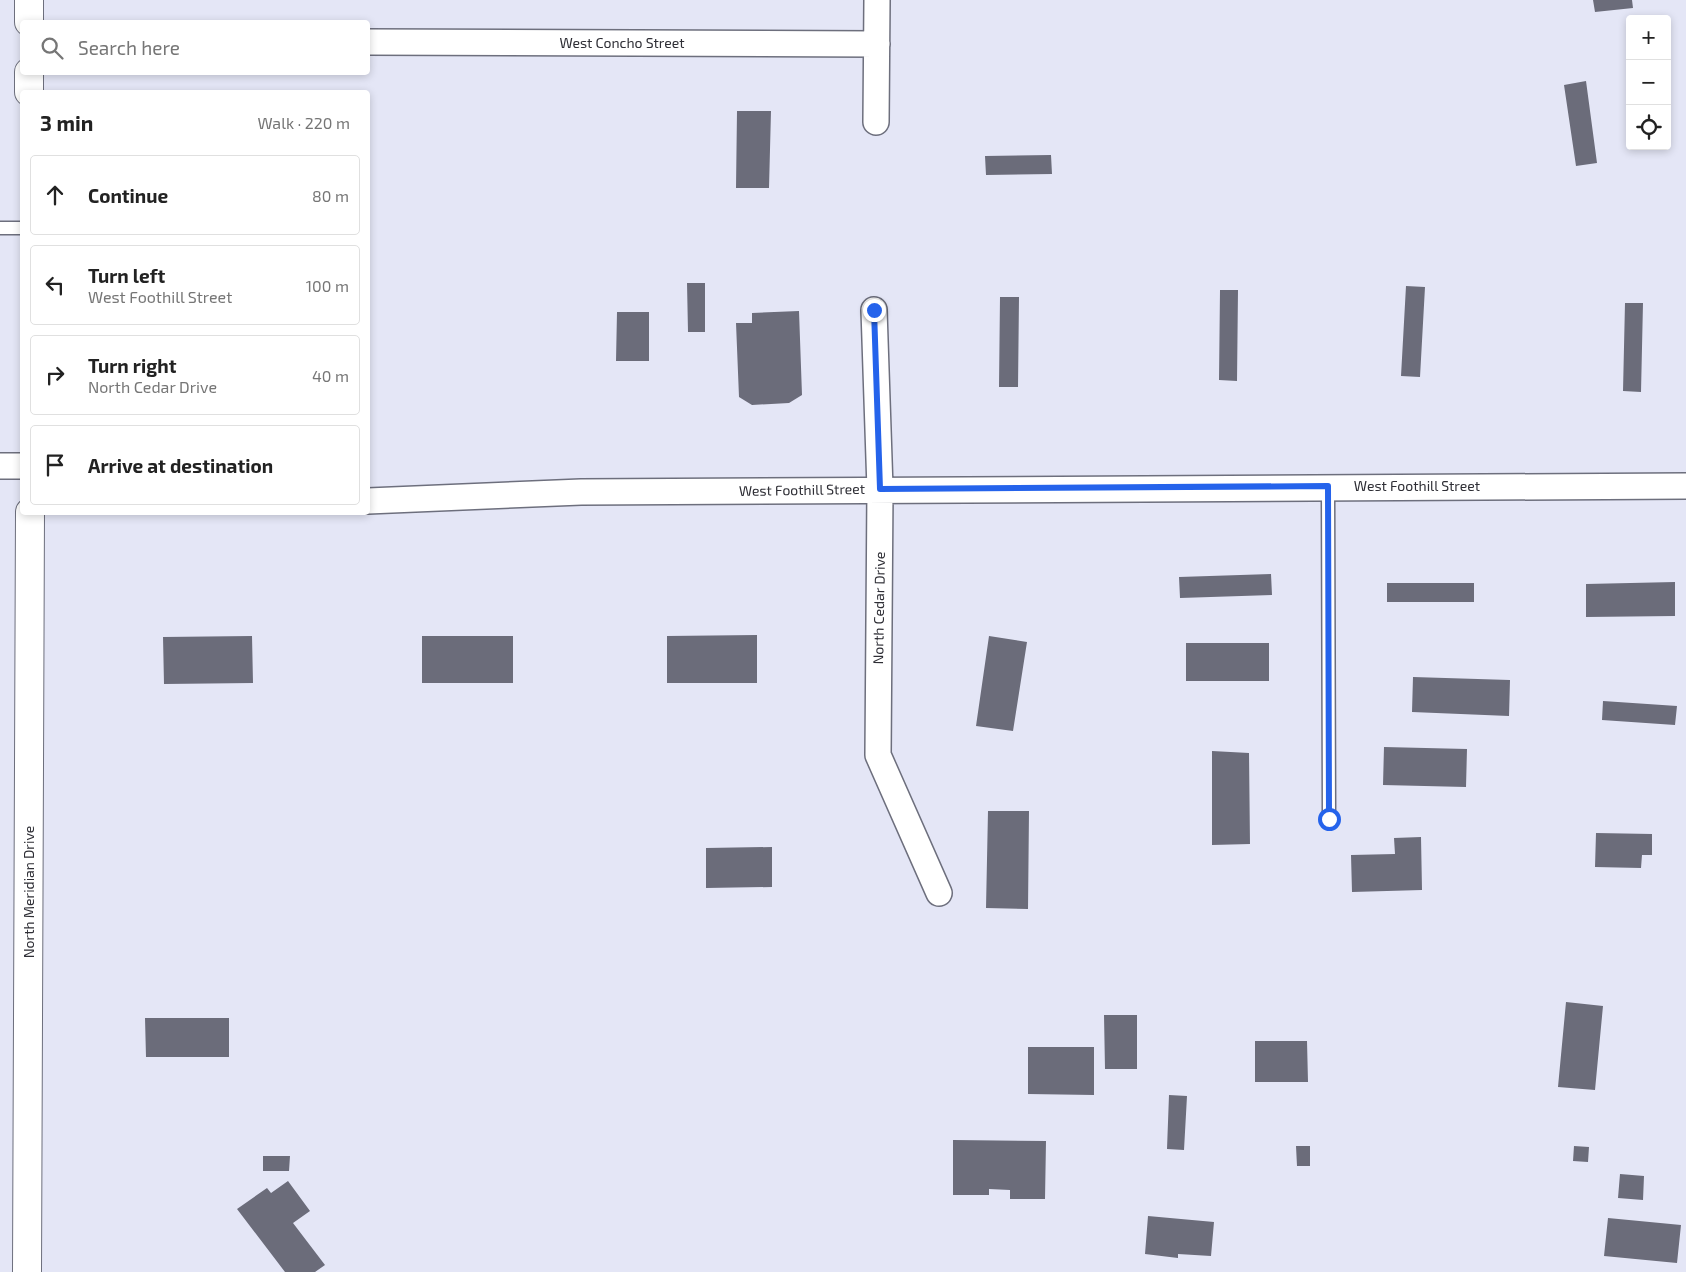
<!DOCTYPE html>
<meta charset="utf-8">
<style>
body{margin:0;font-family:"Exo 2",sans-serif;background:#f6f6f6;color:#222}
.controls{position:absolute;right:15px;top:15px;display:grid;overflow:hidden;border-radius:5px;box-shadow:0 2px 8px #0003}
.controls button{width:45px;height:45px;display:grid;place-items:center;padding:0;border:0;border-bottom:1px solid #e0e0e0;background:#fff;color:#222;font:25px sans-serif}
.stop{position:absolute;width:15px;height:15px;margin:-11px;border:4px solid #2563eb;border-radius:50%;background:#fff}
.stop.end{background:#2563eb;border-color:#fff;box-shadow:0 1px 5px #0008}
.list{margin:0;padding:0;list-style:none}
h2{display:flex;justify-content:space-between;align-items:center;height:65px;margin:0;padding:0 20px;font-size:21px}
h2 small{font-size:16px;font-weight:400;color:#767676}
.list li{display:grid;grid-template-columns:32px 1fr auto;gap:15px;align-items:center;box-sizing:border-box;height:80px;margin:0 10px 10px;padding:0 10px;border:1px solid #e0e0e0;border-radius:5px}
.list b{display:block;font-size:19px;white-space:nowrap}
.list p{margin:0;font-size:16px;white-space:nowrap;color:#767676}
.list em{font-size:16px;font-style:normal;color:#767676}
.icon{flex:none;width:28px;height:28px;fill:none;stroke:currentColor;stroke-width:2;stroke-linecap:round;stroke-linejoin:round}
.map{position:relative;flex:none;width:1686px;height:1272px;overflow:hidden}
.search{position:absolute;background:#fff;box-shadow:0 2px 8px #0003;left:20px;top:20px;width:350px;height:55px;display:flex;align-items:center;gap:12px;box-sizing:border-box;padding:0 18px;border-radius:5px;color:#767676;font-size:19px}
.panel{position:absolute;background:#fff;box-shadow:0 2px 8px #0003;left:20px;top:90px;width:350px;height:425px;border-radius:5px}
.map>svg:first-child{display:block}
</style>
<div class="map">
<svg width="1686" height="1272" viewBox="0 0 1686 1272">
<rect width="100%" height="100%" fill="#e4e6f6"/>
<path fill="#6b6c7a" d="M1593,0H1632L1633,8L1595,12Z
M1586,81L1597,163L1576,166L1564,85Z
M368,101H370V184H368Z
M737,111H771L769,188H736Z
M1051,155L1052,174L986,175L985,156Z
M687,283H705V332H688Z
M1406,286L1425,287L1420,377L1401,376Z
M1220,290H1238L1237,381L1219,380Z
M1000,297H1019L1018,387H999Z
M1625,303H1643L1641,392L1623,391Z
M799,311L802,395L789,403L752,405L739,397L736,323H752V313Z
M617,312H649V361H616Z
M1271,574L1272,595L1180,598L1179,577Z
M1675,582V616L1586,617V584Z
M1387,583H1474V602H1387Z
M757,635V683H667V636Z
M252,636L253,683L164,684L163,637Z
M422,636H513V683H422Z
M989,636L1027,642L1013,731L976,726Z
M1186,643H1269V681H1186Z
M1413,677L1510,680L1509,716L1412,712Z
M1603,701L1677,706L1675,725L1602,720Z
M1384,747L1467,749L1466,787L1383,785Z
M1212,751L1249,753L1250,844L1212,845Z
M988,811H1029L1028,909L986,908Z
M1596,833L1652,834V855H1642L1641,868L1595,867Z
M1421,837L1422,890L1352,892L1351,855L1395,854L1394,838Z
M772,847V887L706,888V848Z
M1566,1002L1603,1006L1595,1090L1558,1087Z
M1104,1015H1137V1069H1105Z
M145,1018H229V1057H146Z
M1255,1041H1307L1308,1082H1255Z
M1028,1047H1094V1095L1028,1094Z
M1169,1095L1187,1096L1184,1150L1167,1149Z
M953,1140L1046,1141L1045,1199H1010V1190L989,1189V1195H953Z
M1296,1146H1310V1166H1297Z
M1574,1146L1589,1147L1588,1162L1573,1161Z
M263,1156H290L289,1171H263Z
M1620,1174L1644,1176L1643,1200L1618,1198Z
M288,1181L310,1211L293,1223L325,1265L315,1272H285L237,1209L267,1188L271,1193Z
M1148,1216L1214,1222L1211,1256L1178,1254V1258L1145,1254Z
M1608,1218L1681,1225L1677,1263L1604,1256Z"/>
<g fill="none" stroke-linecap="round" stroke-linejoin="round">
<g stroke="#6d6f7d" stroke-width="15">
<path id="service" d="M0,228H22
M1328,486L1329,819"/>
</g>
<g stroke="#6d6f7d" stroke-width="28">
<path id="minor" d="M368,42L877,44
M876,122L877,0
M874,310L880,489L878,755L939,893
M0,466H22
M368,501L581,492L1686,486"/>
</g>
<g stroke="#6d6f7d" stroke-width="30">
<path id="tertiary" d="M29,22V0
M29,72V92
M27,1272L30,512"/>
</g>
<use href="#service" stroke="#fff" stroke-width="12"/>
<use href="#minor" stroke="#fff" stroke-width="25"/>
<use href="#tertiary" stroke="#fff" stroke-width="28"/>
</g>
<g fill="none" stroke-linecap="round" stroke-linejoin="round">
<path stroke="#2563eb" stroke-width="6" d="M874,310L880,489L1328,486L1329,819"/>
</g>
<g text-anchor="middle" stroke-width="5" stroke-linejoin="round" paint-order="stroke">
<g font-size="14" fill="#2e2e35" stroke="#fff">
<text x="622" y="48">West Concho Street</text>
<text x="1417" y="491">West Foothill Street</text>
<text transform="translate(802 490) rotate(-1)" y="5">West Foothill Street</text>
<text transform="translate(879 608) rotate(-89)" y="5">North Cedar Drive</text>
<text transform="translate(29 892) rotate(-90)" y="5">North Meridian Drive</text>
</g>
</g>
</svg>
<div class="controls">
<button>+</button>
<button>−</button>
<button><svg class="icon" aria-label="locate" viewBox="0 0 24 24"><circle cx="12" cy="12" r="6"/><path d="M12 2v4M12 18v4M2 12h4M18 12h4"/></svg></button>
</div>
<div class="stop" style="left:1329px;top:819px"></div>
<div class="stop end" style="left:874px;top:310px"></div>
<div class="search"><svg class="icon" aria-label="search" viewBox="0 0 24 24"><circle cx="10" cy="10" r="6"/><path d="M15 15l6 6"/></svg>Search here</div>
<section class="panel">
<h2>3 min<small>Walk · 220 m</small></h2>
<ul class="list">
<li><svg class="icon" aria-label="ahead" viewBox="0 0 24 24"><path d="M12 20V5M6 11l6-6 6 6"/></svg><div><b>Continue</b></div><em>80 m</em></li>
<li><svg class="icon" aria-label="left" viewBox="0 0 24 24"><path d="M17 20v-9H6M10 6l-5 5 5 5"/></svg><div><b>Turn left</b><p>West Foothill Street</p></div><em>100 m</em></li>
<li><svg class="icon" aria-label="right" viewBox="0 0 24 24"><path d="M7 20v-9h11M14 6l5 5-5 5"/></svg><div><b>Turn right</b><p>North Cedar Drive</p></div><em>40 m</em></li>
<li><svg class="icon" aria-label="arrive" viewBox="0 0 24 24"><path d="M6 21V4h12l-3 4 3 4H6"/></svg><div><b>Arrive at destination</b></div></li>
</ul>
</section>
</div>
